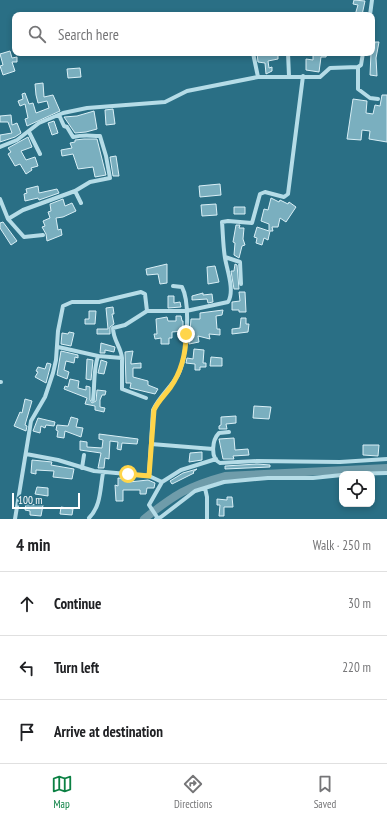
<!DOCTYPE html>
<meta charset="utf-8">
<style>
body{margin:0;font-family:"PT Sans Narrow",sans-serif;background:#f6f6f6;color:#202124}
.controls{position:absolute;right:12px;bottom:12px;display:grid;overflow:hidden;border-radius:8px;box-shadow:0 2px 6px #0003}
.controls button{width:36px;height:36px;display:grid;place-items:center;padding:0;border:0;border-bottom:1px solid #e0e0e0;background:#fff;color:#202124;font:20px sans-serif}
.scale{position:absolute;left:12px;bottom:10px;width:68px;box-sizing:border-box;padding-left:4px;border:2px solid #fff;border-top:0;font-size:11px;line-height:14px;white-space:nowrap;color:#fff;-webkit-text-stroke:3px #2a6f85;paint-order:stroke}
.stop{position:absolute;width:12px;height:12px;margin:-9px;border:3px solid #ffd54a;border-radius:50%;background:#fff}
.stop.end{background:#ffd54a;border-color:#fff;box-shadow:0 1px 4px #0008}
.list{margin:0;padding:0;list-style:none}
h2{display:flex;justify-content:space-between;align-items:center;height:52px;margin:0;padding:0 16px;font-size:17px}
h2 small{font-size:13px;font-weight:400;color:#757577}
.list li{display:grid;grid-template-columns:26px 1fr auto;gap:12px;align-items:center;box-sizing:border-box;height:64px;padding:0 16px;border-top:1px solid #e0e0e0}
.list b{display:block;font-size:15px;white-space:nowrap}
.list em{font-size:13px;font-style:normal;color:#757577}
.icon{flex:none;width:22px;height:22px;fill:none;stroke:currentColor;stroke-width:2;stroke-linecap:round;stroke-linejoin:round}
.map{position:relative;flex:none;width:387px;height:519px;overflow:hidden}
.search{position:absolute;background:#fff;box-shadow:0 2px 6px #0003;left:12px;right:12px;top:12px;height:44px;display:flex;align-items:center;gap:10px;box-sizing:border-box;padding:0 14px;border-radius:8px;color:#757577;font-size:15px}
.sheet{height:244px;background:#fff}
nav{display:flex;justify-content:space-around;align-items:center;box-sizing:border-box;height:56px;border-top:1px solid #e0e0e0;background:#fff;font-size:11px;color:#757577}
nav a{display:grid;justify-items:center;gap:2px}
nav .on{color:#0b8043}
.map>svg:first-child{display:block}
</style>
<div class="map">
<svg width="387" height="519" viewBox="0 0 387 519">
<rect width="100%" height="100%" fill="#2a6f85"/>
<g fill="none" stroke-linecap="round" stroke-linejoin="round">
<path stroke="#6f9caa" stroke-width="8" d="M144,519C174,495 188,486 225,476L387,468"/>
</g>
<path fill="#7aafbf" stroke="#d9eff6" d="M354,0L365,1L362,15H355L358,5L353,4Z
M375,42H379L376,58L377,76L370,75L371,53H373Z
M10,51L12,58L17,57V62H12L15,71L3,75L0,66L3,65L0,54Z
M257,53H278V59L268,61L269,68L272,67V71L266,74L265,63L258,62Z
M313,53H327L326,57H321L319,72L306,70V59L313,60Z
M80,68L81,77L68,78L67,69Z
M43,83L44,97L53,95L60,111L27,126L25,119L28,118L25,104L20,106L18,101L23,99L22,94L25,93L29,104L33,103L36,113L49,108L47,101L38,103L36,95L35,84Z
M382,95H387V142L369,139L370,131L362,130L361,140L347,139L353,99L367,101L366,113L373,114L375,105L380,106Z
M113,109L115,124L106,125L105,110Z
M94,111L97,129L86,132L75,133L64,117L77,116Z
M11,115L12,125L17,123L21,133L15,137L0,142V135L12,133L8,122H0V116Z
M54,121L58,133L52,135L48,123Z
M28,137L32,147L21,151L26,160L35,157L38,166L31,168L32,170L26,174L20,164L15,166L8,154L11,152L8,148Z
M84,139H97L106,175L95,177L93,167L78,169L73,154L62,156L61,150L72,148L70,143L75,142V140Z
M116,156L119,176H113L110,157Z
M220,184L221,195L200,197L199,186Z
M38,186L39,193L57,189L59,193L39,200L38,198L25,201L24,194L27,193L26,189Z
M271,198L279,202L280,200L288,204L289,202L296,207L286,222L280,218L278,227H272L273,231H270L268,240L264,238L262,245L256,243L257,238L254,237L257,227L269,231V224L261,221L264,209L268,210Z
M63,199L65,206L72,203L76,211L63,217L56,218L58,230L61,229L62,235L47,241L46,234L42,227L45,226L43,221L50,218L48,212L51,211L50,204Z
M216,204L217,215L202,216L201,205Z
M234,207H245V214H234Z
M3,222L17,241L11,245L0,228V223Z
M236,225H240L239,228H244L243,239L245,245L242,246L239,258L234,255L235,243L233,242Z
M167,264V283L160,284L158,274L147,275L146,269Z
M235,264L237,265L239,289H234L231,271H234Z
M215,266L219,282L208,284L207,267Z
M239,292H245L246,312H239V310H232V302L240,301Z
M203,293V295L212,294L213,302L208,303L207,299L192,300V296Z
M168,296H174V303L180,302L181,307L168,308Z
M113,307L114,314H112L114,324L110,327V334H97V329H108L106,308Z
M223,310L222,315L216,316L217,329H220V335L209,334L210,339L198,336L199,342L189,344L191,319H200V313Z
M89,311H96L95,324H85V319H89Z
M176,316H181L182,321H183V331L172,332V338H169V344H161V338L155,339L154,334H157L156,319L167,317L168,321H176Z
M241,318H246V324H249L248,332L232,334V329L240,328Z
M69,332L74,333L71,346L61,344L62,333L68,334Z
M101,343L115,347L114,352L105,350V353H100Z
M194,349L204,350L203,363H206V367H200V370H195V364L186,363L187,358L193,359Z
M61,351L78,355V358L75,357L74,363L66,361L64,370L69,372L67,379L57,375Z
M133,351L131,362V364L141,363V368H133V377L148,381V385L158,389L155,394L130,388L131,383H126L125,352Z
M211,357L222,358V366H210Z
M87,359L93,360L91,380L86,379Z
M101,360L107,362L104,374L98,373Z
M47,363L51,364L46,383L35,377L38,372L36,371L38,367L45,369Z
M70,379L79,381L78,388L86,390V386L90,387V400L92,403L96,401L97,390L106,391L105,395H102L100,400V407L105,408L104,412L95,410V406L85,404L87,398L64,389L65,386L68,387Z
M25,399L32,401L25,425L27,426L26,431L14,426L20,412L22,413Z
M254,406L271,407L269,419L253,418Z
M236,416V423L226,424L227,429H219V426L221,425V417Z
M71,417L78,419L76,427L83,428L81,437L65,431L64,438L57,437L58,431L56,430L57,425L68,426Z
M38,418L55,422L54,426L46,425L45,428L41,426L40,433L33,431Z
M99,434L138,439L137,444L122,443L121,450L117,449L118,442L110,441L109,459L105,458L104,468H98L101,453L80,450V441L87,442V447L102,448L103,440L99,439Z
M234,438L235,450L248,449L249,455L233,456L234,459H223L219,439Z
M363,445H379L378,456L363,455Z
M202,452V460L189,462L190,453Z
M32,460L52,462L51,465L74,469L72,479L53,477L54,471L36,470V474L31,473Z
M257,464L270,465V467L225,469V466Z
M197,469L193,472L194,473L172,484L170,481L183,473Z
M118,478L129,479V482L148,480L155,483L154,488H147L146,494H140V490H123V501H116L115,485L118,486Z
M37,487L48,488V496L35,494Z
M227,497H232L233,507H224V516H219L220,505H217V499L227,500Z
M26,504L43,505L41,516L30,515V511L25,510Z
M61,507L73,509L72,515L60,514Z"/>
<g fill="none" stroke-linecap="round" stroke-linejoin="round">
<path stroke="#b5dce7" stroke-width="4" d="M370,15L372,0
M253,53L258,77
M288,53L289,76
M358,67V89L370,98L378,99
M59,115L64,126L67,127L73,137C86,134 89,136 100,136L106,156L110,178L90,182L75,191
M29,132L40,154
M0,147L17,140L39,123L63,113L87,108L165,102L187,91L258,77H320L330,68L358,67L361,65L363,53
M0,199L8,219L24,237L43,235
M8,219L23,210L75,191L81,203
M225,257L240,262L241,284
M58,347L98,356L122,358C121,347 113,340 113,328L125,325L147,311
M122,358V389L146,398
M0,382H1
M93,400C95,384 93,372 98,356
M229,432L219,433C212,440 210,458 220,463L257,461L340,462L387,459
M151,444L213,449
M26,454L58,460L94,471L149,476L162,482
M82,468L84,455
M348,474L387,473
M149,476L153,410C159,397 171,387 178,375C187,357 191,304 182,287L173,286
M205,488L207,497V519
M157,517L149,505L162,482L181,470L216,459
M89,518C101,506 100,489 103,473
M15,519L31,421L45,397L53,373L56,360L58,331L63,306L72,302H99L141,292L145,294L147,311H186L228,302C235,291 227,270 225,258C223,246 223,234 222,222L228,221L252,223L260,194L265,192L284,197L288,194L303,76
M156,519L161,517L195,491L224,482L268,478H313L342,475"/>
</g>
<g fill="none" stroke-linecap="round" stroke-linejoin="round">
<path stroke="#ffd54a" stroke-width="5" d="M128,474L149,476L154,410C158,401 164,396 170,388C182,371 186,354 186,334"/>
</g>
</svg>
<div class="controls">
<button><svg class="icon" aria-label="locate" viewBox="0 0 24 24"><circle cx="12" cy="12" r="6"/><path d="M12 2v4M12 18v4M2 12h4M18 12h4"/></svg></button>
</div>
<div class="scale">100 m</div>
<div class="stop" style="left:128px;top:474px"></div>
<div class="stop end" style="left:186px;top:334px"></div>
<div class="search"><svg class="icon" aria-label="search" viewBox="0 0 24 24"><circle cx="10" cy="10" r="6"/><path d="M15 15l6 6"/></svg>Search here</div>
</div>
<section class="sheet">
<h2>4 min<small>Walk · 250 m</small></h2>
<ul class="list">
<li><svg class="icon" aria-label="ahead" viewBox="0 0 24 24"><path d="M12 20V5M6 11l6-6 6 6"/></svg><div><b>Continue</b></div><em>30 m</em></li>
<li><svg class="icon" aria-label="left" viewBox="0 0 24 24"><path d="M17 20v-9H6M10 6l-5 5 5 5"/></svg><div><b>Turn left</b></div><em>220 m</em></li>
<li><svg class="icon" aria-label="arrive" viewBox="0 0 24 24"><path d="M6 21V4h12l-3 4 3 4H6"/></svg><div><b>Arrive at destination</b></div></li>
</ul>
</section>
<nav>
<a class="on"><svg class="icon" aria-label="map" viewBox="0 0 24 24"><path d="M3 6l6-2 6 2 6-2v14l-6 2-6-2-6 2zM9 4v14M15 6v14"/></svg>Map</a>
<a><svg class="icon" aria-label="directions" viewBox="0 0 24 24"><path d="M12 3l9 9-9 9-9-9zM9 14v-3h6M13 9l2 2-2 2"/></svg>Directions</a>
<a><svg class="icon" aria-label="saved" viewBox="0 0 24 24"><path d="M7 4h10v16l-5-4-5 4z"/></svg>Saved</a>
</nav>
